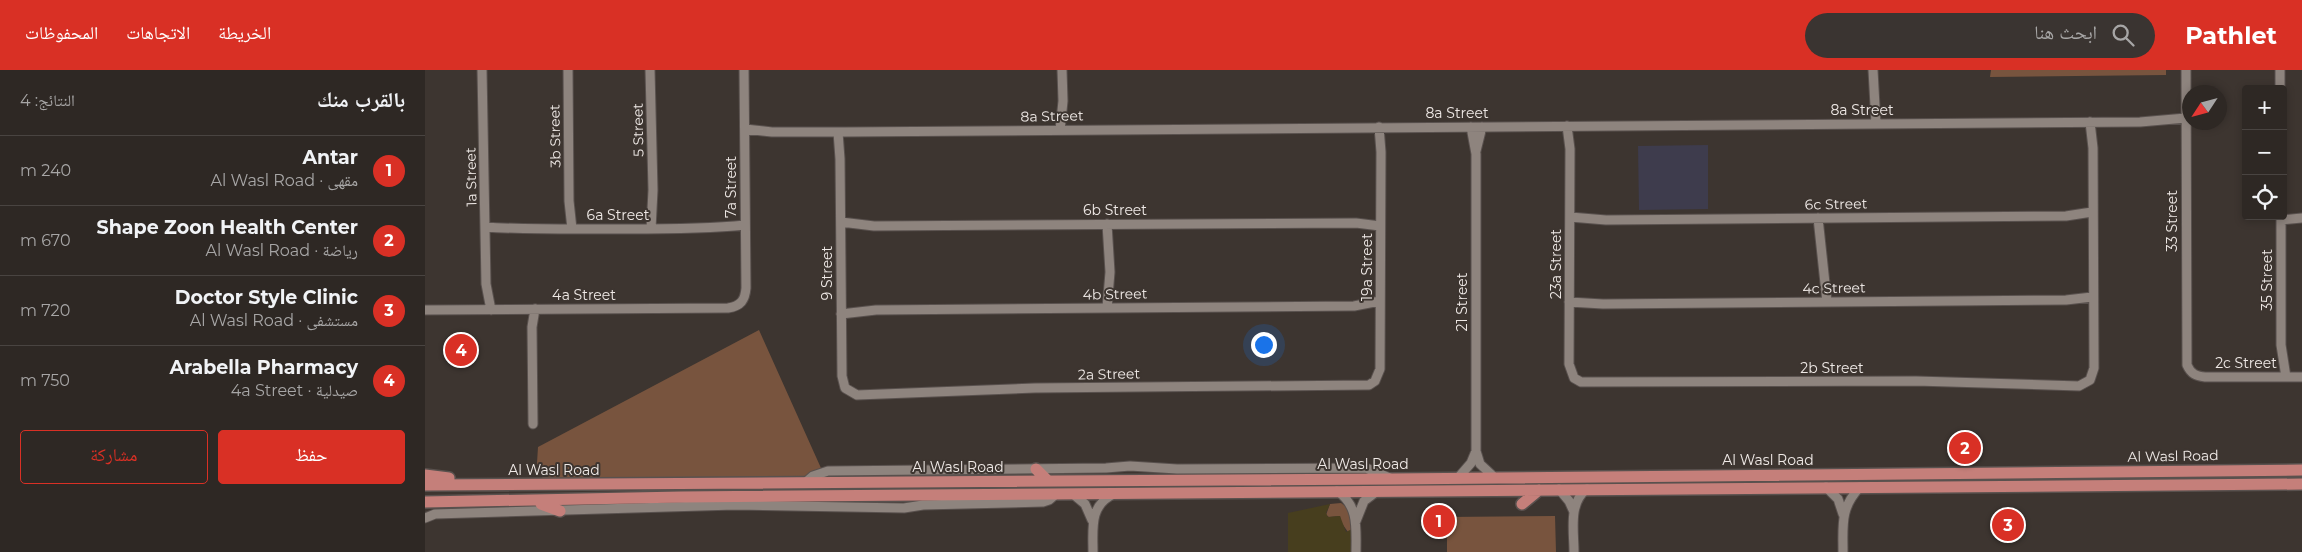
<!DOCTYPE html>
<html lang="ar">
<meta charset="utf-8">
<style>
body{margin:0;font-family:Montserrat,"Noto Naskh Arabic",sans-serif;background:#3a3431;color:#f1f3f6;direction:rtl}
.controls{position:absolute;right:15px;top:15px;display:grid;overflow:hidden;border-radius:5px;box-shadow:0 2px 8px #0003}
.controls button{width:45px;height:45px;display:grid;place-items:center;padding:0;border:0;border-bottom:1px solid #494441;background:#2e2824;color:#f1f3f6;font:25px sans-serif}
.compass{position:absolute;left:1757px;top:15px;width:45px;height:45px;border-radius:50%;background:#2e2824;box-shadow:0 2px 8px #0003;rotate:234deg}
.you{position:absolute;left:838px;top:274px;width:18px;height:18px;margin:-12px;border:4px solid #fff;border-radius:50%;background:#1a73e8;box-shadow:0 0 0 8px #1a73e833}
.badge{display:grid;place-items:center;width:32px;height:32px;border-radius:50%;background:#d93025;color:#fff;font-size:16px;font-weight:700}
.pin{position:absolute;translate:-50% -50%;border:2px solid #fff;box-shadow:0 1px 5px #0006}
.list{margin:0;padding:0;list-style:none}
h2{display:flex;justify-content:space-between;align-items:center;height:65px;margin:0;padding:0 20px;font-size:21px}
h2 small{font-size:16px;font-weight:400;color:#a7a6a6}
.list li{display:grid;grid-template-columns:32px 1fr auto;gap:15px;align-items:center;box-sizing:border-box;height:70px;padding:0 20px;border-top:1px solid #494441}
.list b{display:block;font-size:19px;white-space:nowrap}
.list p{margin:0;font-size:16px;white-space:nowrap;color:#a7a6a6}
.list em{font-size:16px;font-style:normal;color:#a7a6a6}
.actions{display:flex;gap:10px;padding:15px 20px}
.actions a{flex:1;padding:11px 0;border:1px solid #d93025;border-radius:5px;text-align:center;font-size:18px;color:#d93025}
.actions .main{background:#d93025;color:#fff}
.icon{flex:none;width:28px;height:28px;fill:none;stroke:currentColor;stroke-width:2;stroke-linecap:round;stroke-linejoin:round}
.map{position:relative;flex:none;width:1877px;height:482px;overflow:hidden;direction:ltr}
header{display:flex;align-items:center;gap:30px;box-sizing:border-box;height:70px;padding:0 25px;background:#d93025;color:#fff}
header strong{font-size:24px}
nav{display:flex;gap:28px;margin-inline-start:auto;font-size:18px}
.search{width:350px;height:45px;background:#3a3431;display:flex;align-items:center;gap:12px;box-sizing:border-box;padding:0 18px;border-radius:28px;color:#a7a6a6;font-size:19px}
main{display:flex}
aside{flex:1;background:#2e2824}
.map>svg:first-child{display:block}
</style>
<header>
<strong>Pathlet</strong>
<div class="search"><svg class="icon" aria-label="search" viewBox="0 0 24 24"><circle cx="10" cy="10" r="6"/><path d="M15 15l6 6"/></svg>ابحث هنا</div>
<nav><a>الخريطة</a><a>الاتجاهات</a><a>المحفوظات</a></nav>
</header>
<main>
<div class="map">
<svg width="1877" height="482" viewBox="0 0 1877 482">
<rect width="100%" height="100%" fill="#3d3530"/>
<path fill="#3e3c4d" d="M1283,75V139L1214,140L1213,76Z"/>
<path fill="#78543e" d="M1566,0H1741V5L1565,7Z
M334,260L400,407L118,409L112,393L113,377Z
M916,433L924,439L929,458L923,462L916,452L915,446L904,447L901,445L905,434Z
M1130,446L1131,482H1022V447Z"/>
<path fill="#473e1e" d="M905,434L901,443L903,447L915,446L921,462L929,458V482H863V443Z"/>
<g fill="none" stroke-linecap="round" stroke-linejoin="round">
<g stroke="#59514e" stroke-width="11">
<path id="minor" d="M57,0L61,214L66,240
M143,0L144,131L147,159
M225,0L228,120L226,159
M1448,0L1451,54
M1761,0L1762,295C1766,304 1771,306 1780,307H1877
M1855,0V19
M1142,56L1145,79L1144,294L1149,308L1156,312L1491,311L1654,316L1665,310L1669,298L1668,78L1665,52
M1046,57L1051,84V381L1055,394L1069,407
M320,59L347,62H420L1715,52L1761,48
M635,60L638,31L637,0
M413,62L415,89L417,306L420,318L432,325L610,318L944,315L950,311L955,299L956,82L954,57
M1051,81L1057,57
M1856,146V275L1861,307
M1145,147L1181,150L1641,146L1667,142
M1393,148L1402,232
M1856,150L1877,148
M416,152L449,156L931,153L955,156
M682,154L685,202L682,238
M60,157C107,160 154,159 202,159C241,159 281,159 320,155
M1144,232L1178,234L1641,230L1667,227
M0,240L303,238C316,236 320,230 321,218L319,0
M416,244L451,240L929,236L955,231
M108,354L107,257L110,239
M1033,408L1046,393L1051,381
M380,413L388,406L403,401L681,398L705,396L752,399L941,398L967,409
M1401,417L1413,429L1418,444
M1134,419L1144,431L1149,442
M912,421C934,435 931,459 931,482
M648,424L660,434L667,450
M0,448L10,444L310,435L479,438L498,435L618,432L624,430L631,424
M931,451L939,431L951,422
M668,482C668,459 664,435 689,424
M1149,482C1149,461 1143,433 1162,419
M1418,482C1418,455 1415,438 1435,417"/>
</g>
<g stroke="#59514e" stroke-width="14">
<path id="major" d="M611,399L623,411
M0,405L24,408
M0,415L967,409L1877,400
M0,432L256,427L1877,414
M116,434L135,441
M1097,434L1114,420"/>
</g>
<use href="#minor" stroke="#8e847e" stroke-width="9"/>
<use href="#major" stroke="#c57f7a" stroke-width="11"/>
</g>
<g text-anchor="middle" stroke-width="4" stroke-linejoin="round" paint-order="stroke">
<g font-size="14" fill="#efe9e6" stroke="#3d3530">
<text x="1437" y="45">8a Street</text>
<text x="1032" y="48">8a Street</text>
<text transform="translate(627 46) rotate(-1)" y="5">8a Street</text>
<text transform="translate(213 60) rotate(-91)" y="5">5 Street</text>
<text transform="translate(130 66) rotate(-91)" y="5">3b Street</text>
<text transform="translate(46 107) rotate(-91)" y="5">1a Street</text>
<text transform="translate(306 117) rotate(-90)" y="5">7a Street</text>
<text transform="translate(1411 134) rotate(-1)" y="5">6c Street</text>
<text x="690" y="145">6b Street</text>
<text x="193" y="150">6a Street</text>
<text transform="translate(1747 151) rotate(-90)" y="5">33 Street</text>
<text transform="translate(1131 194) rotate(-90)" y="5">23a Street</text>
<text transform="translate(942 197) rotate(-90)" y="5">19a Street</text>
<text transform="translate(402 203) rotate(-90)" y="5">9 Street</text>
<text transform="translate(1842 210) rotate(-90)" y="5">35 Street</text>
<text transform="translate(1409 218) rotate(-1)" y="5">4c Street</text>
<text transform="translate(690 224) rotate(-1)" y="5">4b Street</text>
<text x="159" y="230">4a Street</text>
<text transform="translate(1037 232) rotate(-90)" y="5">21 Street</text>
<text x="1821" y="298">2c Street</text>
<text x="1407" y="303">2b Street</text>
<text transform="translate(684 304) rotate(-1)" y="5">2a Street</text>
<text transform="translate(1748 386) rotate(-1)" y="5">Al Wasl Road</text>
<text x="1343" y="395">Al Wasl Road</text>
<text x="938" y="399">Al Wasl Road</text>
<text x="533" y="402">Al Wasl Road</text>
<text x="129" y="405">Al Wasl Road</text>
</g>
</g>
</svg>
<div class="controls">
<button>+</button>
<button>−</button>
<button><svg class="icon" aria-label="locate" viewBox="0 0 24 24"><circle cx="12" cy="12" r="6"/><path d="M12 2v4M12 18v4M2 12h4M18 12h4"/></svg></button>
</div>
<svg class="compass" viewBox="-18 -18 36 36"><path d="M0-13l5 13h-10z" fill="#e53935"/><path d="M0 13l5-13h-10z" fill="#a7a6a6"/></svg>
<div class="you"></div>
<div class="pin badge" style="left:1014px;top:451px">1</div>
<div class="pin badge" style="left:1540px;top:378px">2</div>
<div class="pin badge" style="left:1583px;top:455px">3</div>
<div class="pin badge" style="left:36px;top:280px">4</div>
</div>
<aside>
<h2>بالقرب منك<small>النتائج: 4</small></h2>
<ul class="list">
<li><span class="badge">1</span><div><b>Antar</b><p>مقهى · Al Wasl Road</p></div><em>240 m</em></li>
<li><span class="badge">2</span><div><b>Shape Zoon Health Center</b><p>رياضة · Al Wasl Road</p></div><em>670 m</em></li>
<li><span class="badge">3</span><div><b>Doctor Style Clinic</b><p>مستشفى · Al Wasl Road</p></div><em>720 m</em></li>
<li><span class="badge">4</span><div><b>Arabella Pharmacy</b><p>صيدلية · 4a Street</p></div><em>750 m</em></li>
</ul>
<div class="actions"><a class="main">حفظ</a><a>مشاركة</a></div>
</aside>
</main>
